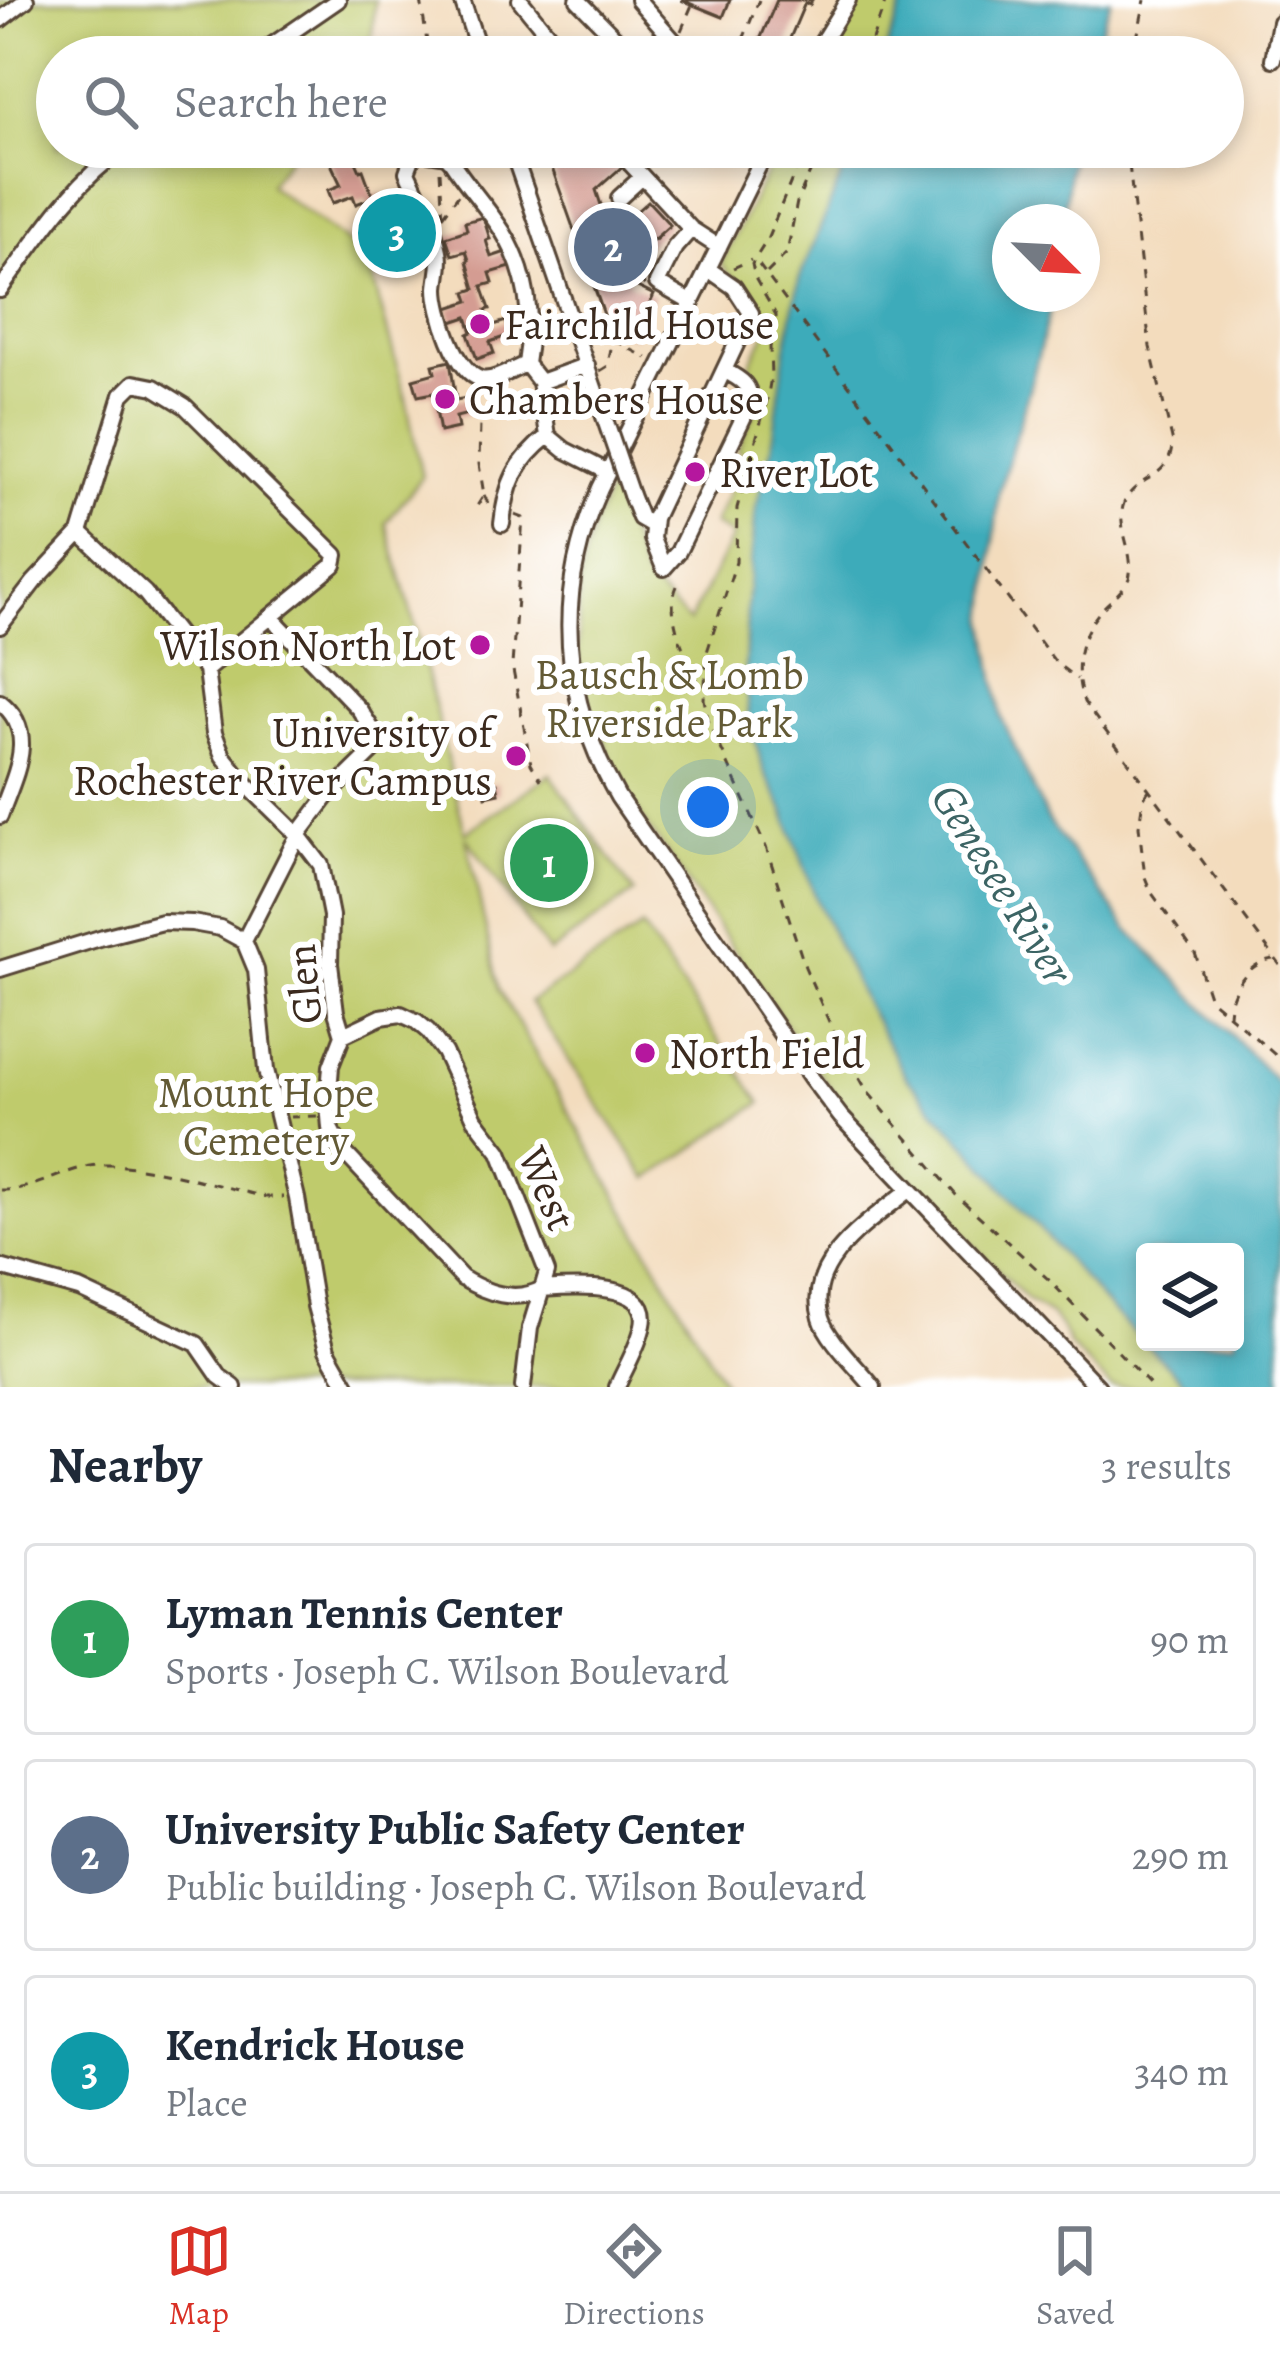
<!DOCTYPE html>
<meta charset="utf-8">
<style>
body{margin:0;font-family:Alegreya,serif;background:#f2f2f3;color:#1f2937}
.controls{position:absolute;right:36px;bottom:36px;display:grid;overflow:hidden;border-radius:12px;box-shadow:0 6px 18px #0003}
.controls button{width:108px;height:108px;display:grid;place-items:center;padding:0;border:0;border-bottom:3px solid #e0e1e3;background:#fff;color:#1f2937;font:60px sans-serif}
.compass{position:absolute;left:992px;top:204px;width:108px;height:108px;border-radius:50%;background:#fff;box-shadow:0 6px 18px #0003;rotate:114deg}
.you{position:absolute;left:708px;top:807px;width:42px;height:42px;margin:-30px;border:9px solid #fff;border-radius:50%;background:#1a73e8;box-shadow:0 0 0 18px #1a73e833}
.badge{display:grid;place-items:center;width:78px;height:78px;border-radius:50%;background:#d93025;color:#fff;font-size:39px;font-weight:700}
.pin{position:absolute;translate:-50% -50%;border:6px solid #fff;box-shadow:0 3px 12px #0006}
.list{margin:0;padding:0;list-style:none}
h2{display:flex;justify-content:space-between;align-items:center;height:156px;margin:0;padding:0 48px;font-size:51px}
h2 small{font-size:39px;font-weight:400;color:#747a83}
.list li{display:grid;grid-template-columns:78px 1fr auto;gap:36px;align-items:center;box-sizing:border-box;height:192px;margin:0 24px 24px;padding:0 24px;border:3px solid #e0e1e3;border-radius:12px}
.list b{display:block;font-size:45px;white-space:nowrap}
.list p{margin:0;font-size:39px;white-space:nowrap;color:#747a83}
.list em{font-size:39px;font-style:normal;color:#747a83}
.icon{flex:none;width:66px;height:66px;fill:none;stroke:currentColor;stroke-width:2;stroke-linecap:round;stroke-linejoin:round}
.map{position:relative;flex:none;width:1280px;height:1387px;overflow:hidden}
.search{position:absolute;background:#fff;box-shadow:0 6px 18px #0003;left:36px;right:36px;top:36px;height:132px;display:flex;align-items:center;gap:30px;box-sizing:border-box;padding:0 42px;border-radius:66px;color:#747a83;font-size:45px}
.sheet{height:804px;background:#fff}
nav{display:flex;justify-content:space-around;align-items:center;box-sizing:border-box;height:168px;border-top:3px solid #e0e1e3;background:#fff;font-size:33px;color:#747a83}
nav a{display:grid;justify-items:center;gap:6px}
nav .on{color:#d93025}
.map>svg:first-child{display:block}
</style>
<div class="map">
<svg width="1280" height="1387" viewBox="0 0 1280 1387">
<rect width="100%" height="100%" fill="#fff"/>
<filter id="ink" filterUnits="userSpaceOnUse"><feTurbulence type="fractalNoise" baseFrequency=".00833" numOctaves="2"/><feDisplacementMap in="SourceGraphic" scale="24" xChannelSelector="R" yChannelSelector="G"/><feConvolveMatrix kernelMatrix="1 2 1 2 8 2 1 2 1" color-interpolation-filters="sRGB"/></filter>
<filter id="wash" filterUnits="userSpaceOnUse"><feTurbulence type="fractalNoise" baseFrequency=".004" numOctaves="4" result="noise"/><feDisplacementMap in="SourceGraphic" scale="48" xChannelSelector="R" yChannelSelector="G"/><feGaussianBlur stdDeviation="2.7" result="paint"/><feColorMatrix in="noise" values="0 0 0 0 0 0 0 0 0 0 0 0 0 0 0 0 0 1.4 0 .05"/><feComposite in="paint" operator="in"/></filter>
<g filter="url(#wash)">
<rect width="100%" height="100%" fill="#f3dcbd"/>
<path fill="#bfcb6c" stroke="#7d7a45" stroke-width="3" d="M0,0H375L371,45L362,57H57V147H296L269,185L356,249L370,268L406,399L422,477L386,523L419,641L465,833L550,774L634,893L549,953L466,837L499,990L726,1387H0Z
M854,0H905L883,57H823Z
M779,147H853L799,280L772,447L756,508L747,609L745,677L749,721L764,771L783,808L817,901L862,997L906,1077L1113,1312L1190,1387H1111L1070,1346L1061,1327L1052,1316L1027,1300L877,1146L841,1104L630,800L615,777L604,737L589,713L578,654L579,587L585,555L594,523L612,484L644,577L689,622L733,536L714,524L747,455L737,450L756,410L759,398L755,381L748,376L747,370L771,322L721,264Z
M642,927L761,1103L648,1179L530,1002Z"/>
<path fill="#3dabba" stroke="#3c6a6c" stroke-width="3" fill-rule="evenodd" d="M905,0H1111L1092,57H883Z
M853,147H1072L1063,222H1010V294H1054L1033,376L999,493L986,622L1001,716L1047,819L1127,928L1280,1085V1387H1190L1113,1312L906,1077L862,997L817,901L783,808L764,771L749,721L745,677L747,609L756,508L772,447L785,352L799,280ZM1145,1252H1235V1342H1145Z"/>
<g id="blocks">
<path fill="#d49c92" d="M681,0H730L723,17Z
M777,0H812L810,5L805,3L782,57L756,49Z
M329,147H338L340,150L348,147H365L369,157L356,162L360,171L363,170L373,197L383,194L386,204L408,195L414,211L402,216L406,227L409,226L419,254L401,261L398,253L378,261L372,243L385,238L380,225L376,227L367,200L356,204L353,196L333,203L328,190L341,185L324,149Z
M556,147H610L625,164L596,190L603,211L608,209L619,227L648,201L670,225L623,267L629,283L654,295L634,337L608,326L552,168L544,158Z
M483,217L490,239L486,240L491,257L506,252L511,267L490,273L493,283L482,286L490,309L486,310L491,326L506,321L510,335L490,342L494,353L477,359L468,334L472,332L467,317L452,322L448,308L469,301L466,292L475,289L467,261L469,260L466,251L452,255L446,237L467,230L465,222Z
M450,361L456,400L472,397L476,412L456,417L458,428L440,432L433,393L418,396L413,379L435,373L433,365Z
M497,783L499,793L486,796L484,786Z"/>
</g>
</g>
<g filter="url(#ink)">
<use href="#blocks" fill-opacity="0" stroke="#574536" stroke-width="3"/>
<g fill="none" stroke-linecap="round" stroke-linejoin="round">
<g stroke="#574536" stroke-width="20">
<path id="minor" d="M462,0L481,57
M520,0L551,38L532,57
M578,0L634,57
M638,0L688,57
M0,20L26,0
M255,57L338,0
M813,57L848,0
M1273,59L1280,22
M511,147L602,411
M615,147L691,229L719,247
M768,147L600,488C553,594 561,697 618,797L812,1079L841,1117L1098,1387
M421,152L446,156L451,161C467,186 487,207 503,232C527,271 534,319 526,364C513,369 495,382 481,379C456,373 437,311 437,288C438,274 442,265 439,251C433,222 419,198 407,172L413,156Z
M619,198L642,177
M691,229L675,247L657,283L692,303
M708,269L734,287L751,313L654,518L652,539L664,568L678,552L749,406C753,386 741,379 725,371
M0,290C38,238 71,184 125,147
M526,364L540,382L548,436L565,450L608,472
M540,382L587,365
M631,495L640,518L652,525
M502,524C506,484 516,461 548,436
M80,533L145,593L206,670
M0,626L34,582L80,533L122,395L134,383L154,387L185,406L336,555L334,565L206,670L214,733L223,756L243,781L298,835L321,865L331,916L330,964L336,1012L343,1035L331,1066L328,1104L330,1128L341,1149L462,1278C486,1293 516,1303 542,1289
M0,702C40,733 13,778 0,816
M244,941L298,835L329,794L373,751L375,734L359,709L271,617
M0,969L103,937L162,922L192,923L220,928L244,941L256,970L266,1070L297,1198L315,1306L327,1350L348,1387
M343,1035L381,1017L401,1014L416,1021L428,1031L444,1052L475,1119L500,1152L547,1272L542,1289C570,1287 653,1280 643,1325C639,1346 625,1368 617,1387
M0,1267L79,1289L197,1344L219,1376L234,1387
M523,1387L530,1328L542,1289
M873,1387C859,1369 827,1339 821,1318C804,1261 872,1220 908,1191"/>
</g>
<path stroke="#574536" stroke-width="3" stroke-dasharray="9 9" stroke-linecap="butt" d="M421,0L429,57
M681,31L692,5
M569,39L612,56
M740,47L766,57
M644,55L665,54
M736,57L759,0
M866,57L886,0
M1133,57L1145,0
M805,147L767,240L752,264L755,278L776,315V324L770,347L771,377L767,400L737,508L736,562L707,652L704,699L708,720L766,847L805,967L833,1031L867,1091L956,1195L1048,1279L1152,1387
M1127,147L1150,347L1172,439C1174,480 1136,474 1124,503C1115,527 1136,553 1129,578C1125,589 1113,598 1105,606C1079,632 1072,668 1084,702L1280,965
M440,171L443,219
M443,216L458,195
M759,265L1056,663L1077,679
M626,266L638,273
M733,268L751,260
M767,273L787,253L797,202L821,147
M645,285L636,280L655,240L670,227
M600,371L608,366L612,342L615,341L647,358
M475,391L480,423L479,464L484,495L477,506L476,514
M484,495L491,509
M515,515L523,518L512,665L531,764L541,780
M677,586C665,614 684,649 694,676L702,684
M1149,790L1143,799L1139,826L1145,877L1151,892L1195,953L1210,999L1280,1059
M1229,1017C1229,991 1247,963 1273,959
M290,1117L317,1116
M0,1190C32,1191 59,1172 90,1166C133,1159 221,1187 266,1197H283"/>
<use href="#minor" stroke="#fff" stroke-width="14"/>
<g stroke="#574536" stroke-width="20" stroke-linecap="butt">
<path id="minor-bridge" d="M602,411L631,495"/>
</g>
<use href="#minor-bridge" stroke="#fff" stroke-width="14"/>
</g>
</g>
<g fill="#b5179e" stroke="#fff" stroke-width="4.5">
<circle cx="480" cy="324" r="12"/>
<circle cx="445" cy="399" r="12"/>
<circle cx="695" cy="472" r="12"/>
<circle cx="480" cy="645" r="12"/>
<circle cx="516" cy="756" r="12"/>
<circle cx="645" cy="1053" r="12"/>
</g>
<g text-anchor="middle" stroke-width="12" stroke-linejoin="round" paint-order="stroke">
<g font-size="42" fill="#3b2a1e" stroke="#fff" text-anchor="start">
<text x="504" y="339">Fairchild House</text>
<text x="469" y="414">Chambers House</text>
<text x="719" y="487">River Lot</text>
<text x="456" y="660" text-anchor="end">Wilson North Lot</text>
<text x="492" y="747" text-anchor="end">University of<tspan x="492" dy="48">Rochester River Campus</tspan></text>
<text x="669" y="1068">North Field</text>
</g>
<g font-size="42" fill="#635a35" stroke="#fff">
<text x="669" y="689">Bausch &amp; Lomb<tspan x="669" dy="48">Riverside Park</tspan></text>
<text x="266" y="1107">Mount Hope<tspan x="266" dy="48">Cemetery</tspan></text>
</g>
<g font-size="42" fill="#3b2a1e" stroke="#fff">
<text transform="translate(303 984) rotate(-95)" y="15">Glen</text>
<text transform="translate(548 1188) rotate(67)" y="15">West</text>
</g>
<g font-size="45" font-style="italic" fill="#3c6464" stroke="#fff">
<text transform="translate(1003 883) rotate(58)" y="16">Genesee River</text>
</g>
</g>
</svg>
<div class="controls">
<button><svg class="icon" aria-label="layers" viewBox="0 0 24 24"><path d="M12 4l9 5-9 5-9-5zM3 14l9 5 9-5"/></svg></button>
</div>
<svg class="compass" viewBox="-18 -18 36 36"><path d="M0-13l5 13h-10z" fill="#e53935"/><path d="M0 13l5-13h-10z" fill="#747a83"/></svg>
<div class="you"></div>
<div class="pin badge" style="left:549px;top:863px;background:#2e9e5b">1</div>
<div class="pin badge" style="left:613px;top:247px;background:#5c6f8a">2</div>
<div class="pin badge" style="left:397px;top:233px;background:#0f9aa8">3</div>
<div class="search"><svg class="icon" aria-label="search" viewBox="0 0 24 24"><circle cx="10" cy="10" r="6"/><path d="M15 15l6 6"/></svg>Search here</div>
</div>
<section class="sheet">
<h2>Nearby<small>3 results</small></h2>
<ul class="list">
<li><span class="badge" style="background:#2e9e5b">1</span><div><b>Lyman Tennis Center</b><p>Sports · Joseph C. Wilson Boulevard</p></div><em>90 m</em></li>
<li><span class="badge" style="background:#5c6f8a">2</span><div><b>University Public Safety Center</b><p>Public building · Joseph C. Wilson Boulevard</p></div><em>290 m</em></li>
<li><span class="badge" style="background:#0f9aa8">3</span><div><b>Kendrick House</b><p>Place</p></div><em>340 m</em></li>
</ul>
</section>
<nav>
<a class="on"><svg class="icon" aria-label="map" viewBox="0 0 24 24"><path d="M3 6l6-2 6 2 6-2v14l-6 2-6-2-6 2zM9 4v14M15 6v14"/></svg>Map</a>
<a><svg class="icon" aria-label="directions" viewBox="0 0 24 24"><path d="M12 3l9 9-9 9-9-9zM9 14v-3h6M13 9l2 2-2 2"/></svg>Directions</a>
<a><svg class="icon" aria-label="saved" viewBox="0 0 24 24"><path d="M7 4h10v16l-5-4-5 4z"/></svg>Saved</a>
</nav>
